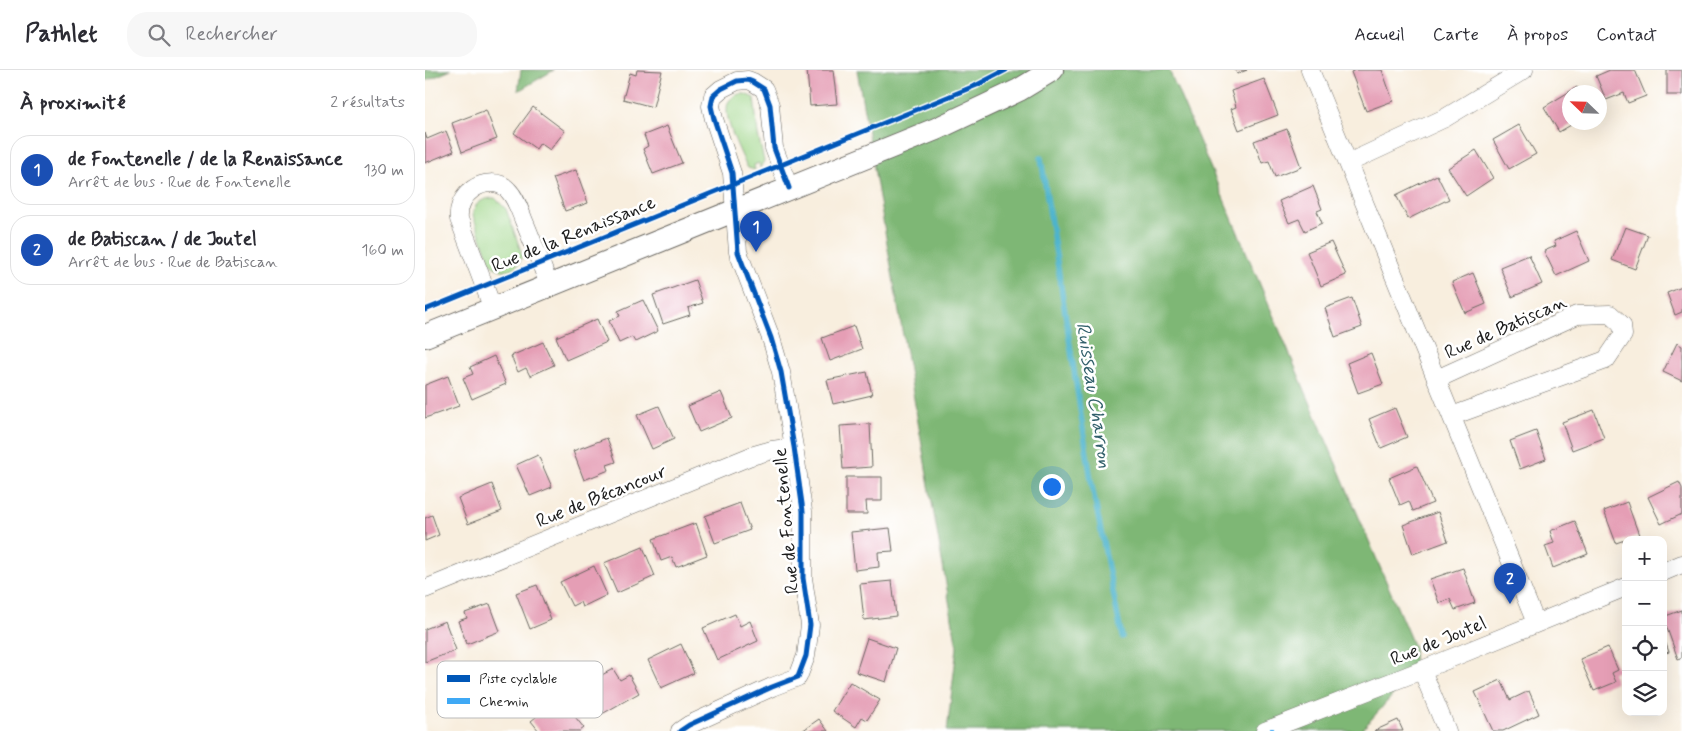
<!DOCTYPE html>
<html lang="fr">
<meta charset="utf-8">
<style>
body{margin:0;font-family:Mynerve,sans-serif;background:#f7f7f7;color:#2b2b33}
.controls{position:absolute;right:15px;bottom:15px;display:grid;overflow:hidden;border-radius:10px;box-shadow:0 5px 20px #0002}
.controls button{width:45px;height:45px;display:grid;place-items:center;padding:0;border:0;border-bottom:1px solid #e1e1e2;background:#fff;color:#2b2b33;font:25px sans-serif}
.compass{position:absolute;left:1137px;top:15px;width:45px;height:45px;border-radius:50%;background:#fff;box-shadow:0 5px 20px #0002;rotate:293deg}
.you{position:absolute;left:626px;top:416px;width:18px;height:18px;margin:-12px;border:4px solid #fff;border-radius:50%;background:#1a73e8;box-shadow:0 0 0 8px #1a73e833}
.badge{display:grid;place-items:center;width:32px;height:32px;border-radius:50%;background:#1f6fb2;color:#fff;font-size:16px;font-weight:700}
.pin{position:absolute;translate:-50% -41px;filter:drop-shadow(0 1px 2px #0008)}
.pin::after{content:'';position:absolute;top:26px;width:18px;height:15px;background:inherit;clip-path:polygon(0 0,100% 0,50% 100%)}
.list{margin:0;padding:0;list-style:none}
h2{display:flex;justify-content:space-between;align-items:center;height:65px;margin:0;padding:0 20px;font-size:21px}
h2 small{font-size:16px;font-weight:400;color:#7c7c81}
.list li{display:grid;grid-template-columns:32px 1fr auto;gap:15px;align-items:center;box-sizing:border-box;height:70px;margin:0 10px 10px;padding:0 10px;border:1px solid #e1e1e2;border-radius:20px}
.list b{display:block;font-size:19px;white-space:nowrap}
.list p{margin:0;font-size:16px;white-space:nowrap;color:#7c7c81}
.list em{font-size:16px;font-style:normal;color:#7c7c81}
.icon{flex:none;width:28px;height:28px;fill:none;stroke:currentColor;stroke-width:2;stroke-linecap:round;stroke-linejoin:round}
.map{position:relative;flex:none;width:1257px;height:661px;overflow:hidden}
header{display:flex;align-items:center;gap:30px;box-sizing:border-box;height:70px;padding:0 25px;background:#fff;border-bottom:1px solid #e1e1e2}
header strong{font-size:24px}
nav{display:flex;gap:28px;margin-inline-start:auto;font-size:18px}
.search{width:350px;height:45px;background:#f7f7f7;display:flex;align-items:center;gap:12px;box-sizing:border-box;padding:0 18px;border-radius:20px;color:#7c7c81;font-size:19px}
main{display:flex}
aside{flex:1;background:#fff}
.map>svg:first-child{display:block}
</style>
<header>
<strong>Pathlet</strong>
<div class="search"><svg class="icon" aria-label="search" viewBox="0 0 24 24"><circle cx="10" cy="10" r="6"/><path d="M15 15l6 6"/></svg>Rechercher</div>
<nav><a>Accueil</a><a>Carte</a><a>À propos</a><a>Contact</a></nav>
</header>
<main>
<aside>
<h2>À proximité<small>2 résultats</small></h2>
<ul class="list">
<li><span class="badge" style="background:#1a4fb4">1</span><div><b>de Fontenelle / de la Renaissance</b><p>Arrêt de bus · Rue de Fontenelle</p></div><em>130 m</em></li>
<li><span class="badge" style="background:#1a4fb4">2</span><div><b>de Batiscan / de Joutel</b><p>Arrêt de bus · Rue de Batiscan</p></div><em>160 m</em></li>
</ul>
</aside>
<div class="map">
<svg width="1257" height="661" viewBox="0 0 1257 661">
<rect width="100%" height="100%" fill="#fff"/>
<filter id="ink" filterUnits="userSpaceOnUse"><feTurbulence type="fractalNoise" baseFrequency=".02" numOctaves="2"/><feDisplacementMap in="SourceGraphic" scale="10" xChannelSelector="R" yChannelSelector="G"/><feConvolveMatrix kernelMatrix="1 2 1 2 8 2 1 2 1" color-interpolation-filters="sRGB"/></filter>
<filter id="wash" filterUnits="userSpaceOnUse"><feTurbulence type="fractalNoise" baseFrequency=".0096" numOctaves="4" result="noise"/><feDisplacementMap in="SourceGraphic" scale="20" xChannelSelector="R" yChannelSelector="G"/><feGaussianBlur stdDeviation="1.12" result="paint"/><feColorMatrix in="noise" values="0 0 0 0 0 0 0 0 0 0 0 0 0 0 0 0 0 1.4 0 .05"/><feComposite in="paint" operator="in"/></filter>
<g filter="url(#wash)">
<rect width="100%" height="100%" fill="#f8eede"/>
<path fill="#9ed688" stroke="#5d7952" d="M314,24H320L329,28L333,65L339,91L335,98L334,93L329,95L330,100L323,98L320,93C314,79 296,44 304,31C307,27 310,26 314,24Z
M70,128L81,139L97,184C96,194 90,199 80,201L69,197L65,192L48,146C48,133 58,128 70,128Z"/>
<path fill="#7eb774" stroke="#4d6a48" d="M0,0H26L0,11Z
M96,0H129L93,21Z
M432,0H744L989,577L990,600L936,661H522L532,577Z"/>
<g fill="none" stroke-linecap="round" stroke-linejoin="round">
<path stroke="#4db4cc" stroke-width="5.5" d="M616,88L667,416L697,567"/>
</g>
<g id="blocks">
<path fill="#e59eb5" d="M212,0L237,1L228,37L198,29L205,3L211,5Z
M382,0H408L412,34L385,36Z
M810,0H822L812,4Z
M930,0H957L968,31L941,41L926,2Z
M1185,0H1210L1221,26L1203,33L1199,23L1181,30L1171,6Z
M1242,0H1257V25H1242Z
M839,9L853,45L814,60L806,39L811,37L806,21Z
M1152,17L1156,22H1144V52H1151L1134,62L1119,37Z
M108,37L140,61L125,80L115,73L111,79L89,63Z
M61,40L72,69L37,82L27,53Z
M1094,55L1111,84L1084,99L1068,70Z
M242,56L257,93L228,104L218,79L223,76L219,65Z
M862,59L876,97L850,107L844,91L837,93L829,71Z
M21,61L29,81L0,93V63L2,69Z
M1051,80L1068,108L1041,126L1023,98Z
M151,100L163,133L140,141L128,108Z
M1012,105L1024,129L983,149L971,125Z
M888,116L897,139L892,141L897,153L880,161L874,149L864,153L854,131Z
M1200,157L1223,165L1210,199L1187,190Z
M1151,161L1164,191L1131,206L1119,181L1131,176L1129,171Z
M906,172L921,205L896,216L882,182Z
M1104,185L1117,214L1087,227L1075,197Z
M1048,203L1061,234L1040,243L1027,212Z
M270,210L278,233L263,238L265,245L238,254L228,225Z
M1257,217V242L1250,245L1242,223Z
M927,228L937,257L910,267L900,238Z
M218,230L233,261L210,272L207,267L194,273L184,251L195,246L193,241Z
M172,249L182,272L141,290L131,267Z
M429,256L437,279L405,291L397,268Z
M118,272L129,295L105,306L101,298L93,302L86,286Z
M1252,273L1257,276V311L1238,302Z
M946,283L958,314L933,323L922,293Z
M69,286L81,314L47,329L38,308L48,304L45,297Z
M442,302L447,325L408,334L402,310Z
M23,306L34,336L0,348V315Z
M296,322L307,348L274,362L263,336Z
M234,336L249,369L227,379L212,345Z
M970,338L982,367L956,378L944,349Z
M1169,340L1179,368L1147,380L1137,352Z
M445,354L447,397L418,399L415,356Z
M1111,361L1121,389L1095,399L1085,371Z
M182,368L191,392L182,395L184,400L159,410L148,381Z
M113,385L127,417L105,426L91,395Z
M992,396L1008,433L988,441L984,431L975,435L964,408Z
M421,407H457V431H441L442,444H421Z
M1254,412L1257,418V444L1236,454L1223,427Z
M67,414L77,441L43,454L33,428Z
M1202,432L1214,465L1191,473L1179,441Z
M315,433L325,460L290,473L280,446Z
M1013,442L1023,471L988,484L978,455Z
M7,445L14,465L0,471V448Z
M1150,451L1163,484L1128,498L1120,476L1129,473L1125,461Z
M271,453L282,485L251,497L247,487L236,491L228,469Z
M465,458L468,481L453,482L454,497L430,500L426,462Z
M218,477L230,506L192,523L179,493Z
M169,496L182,525L157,537L155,532L147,536L135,512Z
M1038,498L1050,533L1030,540L1025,529L1014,533L1005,509Z
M467,511L471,546L439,550L435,514Z
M112,515L126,550L105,559L91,523Z
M65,534L75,561L42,574L33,551L42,548L40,543Z
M1257,540V587L1253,589L1238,547Z
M310,544L315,556L325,551L333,571L292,590L278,558Z
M20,551L31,580L0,592V559Z
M1238,566L1244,582L1238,584Z
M442,568L471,578L461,612L431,602Z
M256,574L269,603L236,618L223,590Z
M1183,577L1193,600L1187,603L1191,612L1169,621L1155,589Z
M188,599L195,610L204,605L214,623L177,644L160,614Z
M1076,610L1085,630L1104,621L1114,644L1078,661H1068L1050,622Z
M425,612L455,630L442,650L437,647L431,657L407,641Z
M127,634L135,645L143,638L159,658L155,661H114L106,651Z
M394,649L403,661H377Z
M973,650L978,661H949Z"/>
</g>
</g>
<g filter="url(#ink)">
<use href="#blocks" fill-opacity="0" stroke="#696660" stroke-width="1"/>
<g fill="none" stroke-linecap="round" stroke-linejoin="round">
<g stroke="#696660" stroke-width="19">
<path id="minor" d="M885,0L1111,553
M923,93L1020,48L1099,0
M68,239L34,149C33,137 38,126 48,119C58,112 74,110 83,120C91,128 95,141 99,151C108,172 116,194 124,215
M1012,309L1152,245L1185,244L1197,255L1198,265L1181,290L1027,346
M1238,502L1257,494
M0,519L326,386L347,380L369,377
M997,600L1022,661
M255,661L264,655L347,617L373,607L381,586L385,555L378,508V441L369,377L356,302L346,268L313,182L307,103L289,49L286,36L288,26L296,19L312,11L323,10L328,12L339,19L345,35L349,78L364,118
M840,661L997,600L1201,517"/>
</g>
<g stroke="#696660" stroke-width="24">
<path id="tertiary" d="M0,266L511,59L594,20L627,0"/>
</g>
<use href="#minor" stroke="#fff" stroke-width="18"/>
<use href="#tertiary" stroke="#fff" stroke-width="22"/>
<path stroke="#3fa9f5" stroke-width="4" stroke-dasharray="8 4" stroke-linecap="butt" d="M847,658V661"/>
<g stroke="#fff" stroke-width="8">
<path id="cycleway" d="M0,240L552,15L581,0
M255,661L264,655L347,617L373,607L381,586L385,555L378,508V441L369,377L356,302L346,268L313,182L307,103L289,49L286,36L288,26L296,19L312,11L323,10L328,12L339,19L345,35L349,78L364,118"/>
</g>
<use href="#cycleway" stroke="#0057b8" stroke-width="5"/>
</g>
</g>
<g text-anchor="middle" stroke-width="5" stroke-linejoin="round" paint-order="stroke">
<g font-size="19" fill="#1c1c1c" stroke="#fff">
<text transform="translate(148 163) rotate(-22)" y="7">Rue de la Renaissance</text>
<text transform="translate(1080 256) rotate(-24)" y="7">Rue de Batiscan</text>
<text transform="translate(176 425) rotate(-22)" y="7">Rue de Bécancour</text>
<text transform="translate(360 451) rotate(-95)" y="7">Rue de Fontenelle</text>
<text transform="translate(1013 570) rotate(-22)" y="7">Rue de Joutel</text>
</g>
<g font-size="20" font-style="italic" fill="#32606b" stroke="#fff">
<text transform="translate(670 325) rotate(81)" y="7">Ruisseau Charron</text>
</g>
</g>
<rect x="12" y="591" width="166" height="57" rx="8" fill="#fff" stroke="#bbb" stroke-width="1"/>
<rect x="22" y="605" width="23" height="7" fill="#0057b8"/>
<rect x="22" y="628" width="23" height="6" fill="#3fa9f5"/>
<g font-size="14" fill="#1c1c1c">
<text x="54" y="613">Piste cyclable</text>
<text x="54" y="636">Chemin</text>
</g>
</svg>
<div class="controls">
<button>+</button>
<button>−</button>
<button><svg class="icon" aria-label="locate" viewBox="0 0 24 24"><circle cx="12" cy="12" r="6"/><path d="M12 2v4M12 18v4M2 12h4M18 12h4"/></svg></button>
<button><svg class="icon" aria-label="layers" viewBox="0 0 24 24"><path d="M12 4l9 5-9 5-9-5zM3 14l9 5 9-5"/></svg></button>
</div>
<svg class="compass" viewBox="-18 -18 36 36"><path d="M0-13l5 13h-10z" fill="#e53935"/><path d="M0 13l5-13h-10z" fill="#7c7c81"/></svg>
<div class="you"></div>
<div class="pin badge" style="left:331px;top:182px;background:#1a4fb4">1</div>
<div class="pin badge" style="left:1085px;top:534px;background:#1a4fb4">2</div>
</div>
</main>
